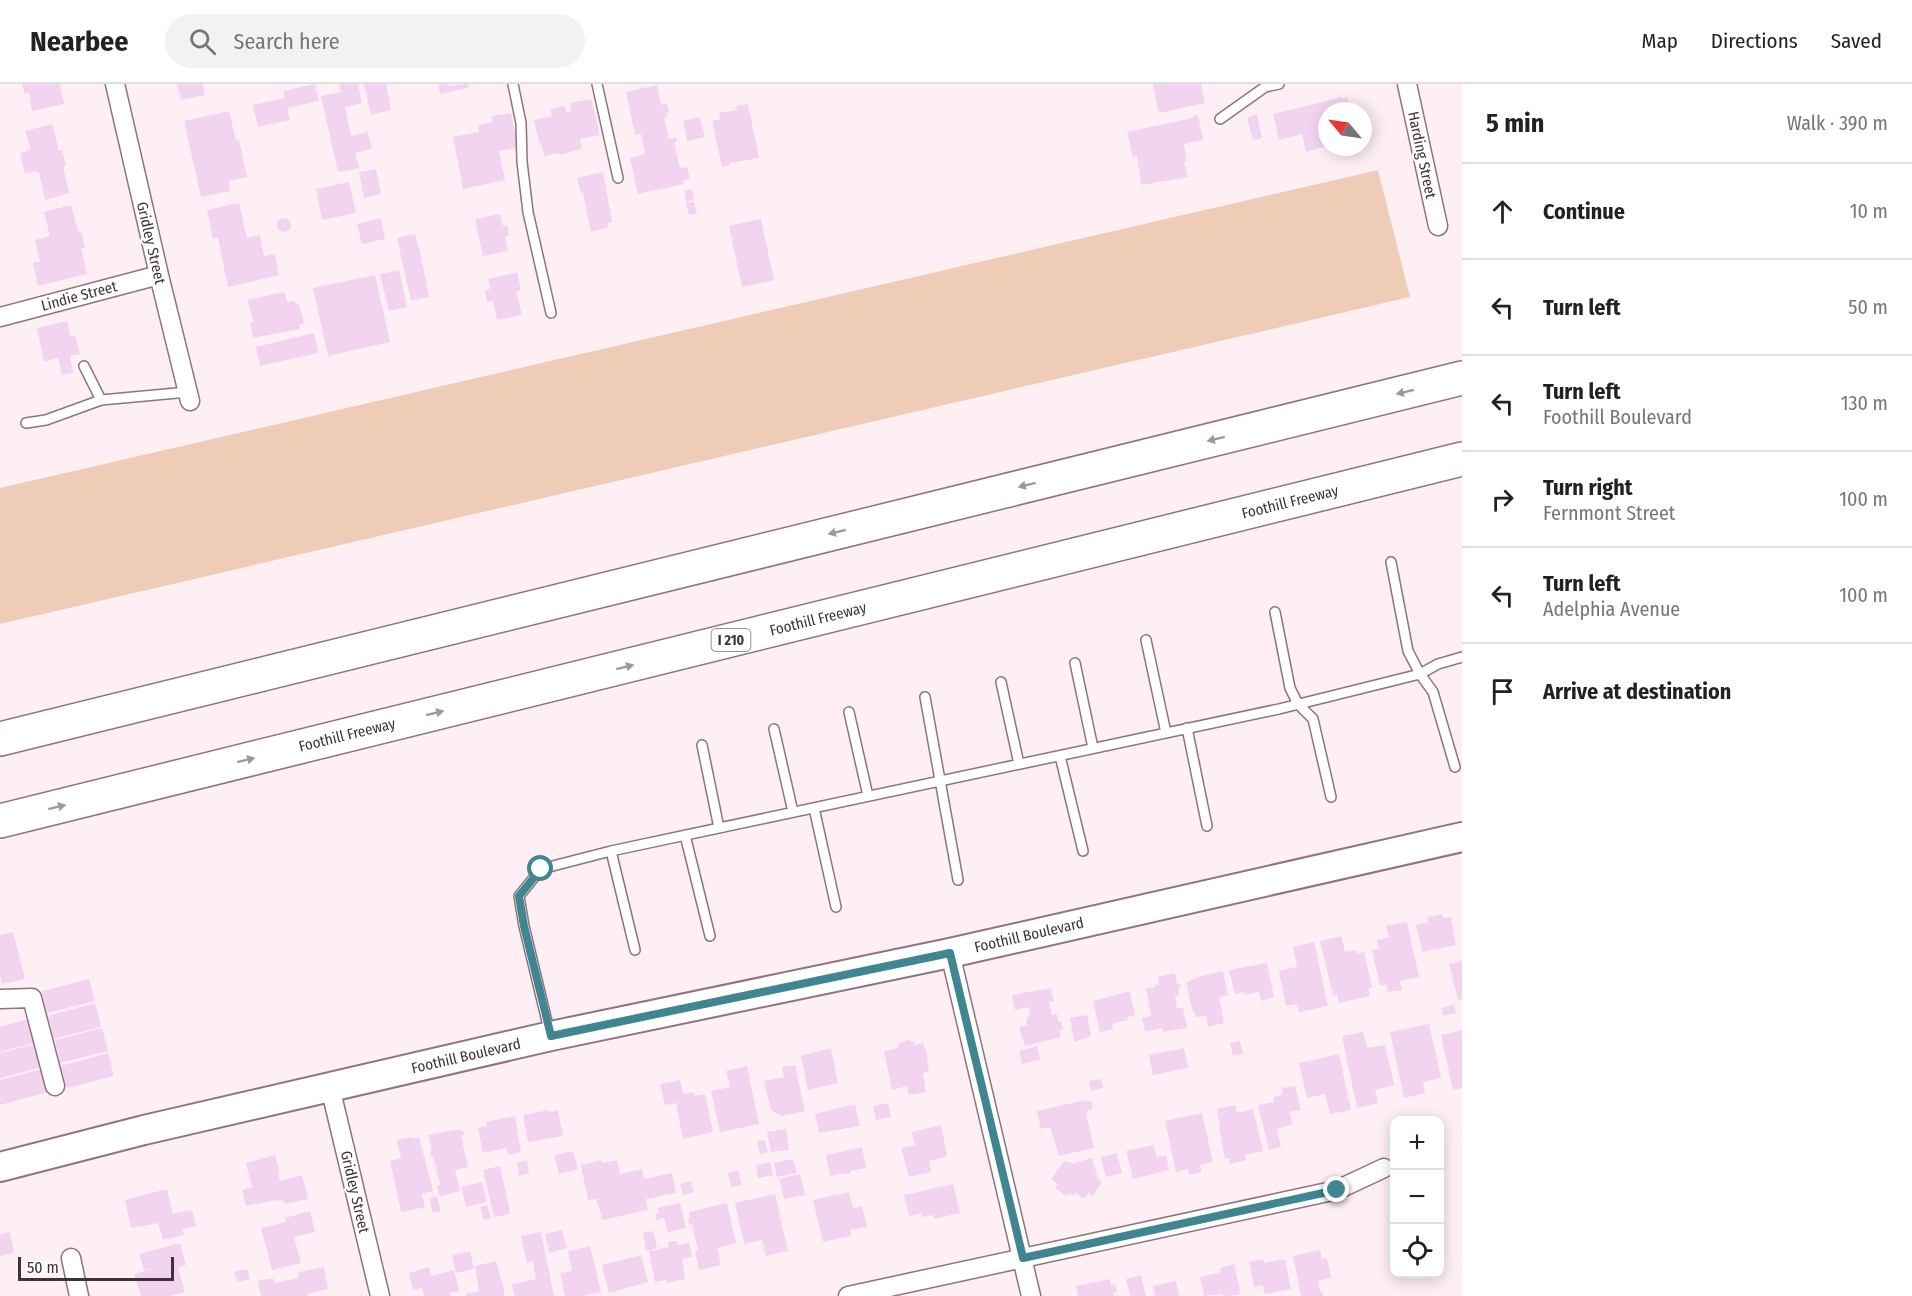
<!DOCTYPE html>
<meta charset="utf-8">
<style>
body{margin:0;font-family:"Fira Sans Condensed",sans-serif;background:#f2f2f2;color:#222}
.controls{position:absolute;right:18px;bottom:18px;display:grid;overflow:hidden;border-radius:12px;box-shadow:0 3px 15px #0003}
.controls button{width:54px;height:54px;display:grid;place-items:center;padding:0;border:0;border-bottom:2px solid #e0e0e0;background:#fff;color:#222;font:30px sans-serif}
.compass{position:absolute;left:1318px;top:18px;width:54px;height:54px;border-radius:50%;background:#fff;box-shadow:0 3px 15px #0003;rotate:299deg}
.scale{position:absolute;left:18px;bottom:15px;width:156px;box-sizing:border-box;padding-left:6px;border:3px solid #3f3237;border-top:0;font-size:16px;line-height:21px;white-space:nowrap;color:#3f3237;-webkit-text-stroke:4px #fff;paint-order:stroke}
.stop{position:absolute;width:18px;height:18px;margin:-14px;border:4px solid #408592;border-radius:50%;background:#fff}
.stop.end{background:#408592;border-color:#fff;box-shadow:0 2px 6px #0008}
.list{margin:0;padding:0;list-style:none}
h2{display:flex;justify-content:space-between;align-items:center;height:78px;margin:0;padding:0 24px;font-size:26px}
h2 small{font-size:20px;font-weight:400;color:#767676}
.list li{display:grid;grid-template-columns:39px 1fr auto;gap:18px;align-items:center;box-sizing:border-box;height:96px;padding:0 24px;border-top:2px solid #e0e0e0}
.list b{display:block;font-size:22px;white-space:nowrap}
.list p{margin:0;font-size:20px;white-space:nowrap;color:#767676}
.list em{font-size:20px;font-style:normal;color:#767676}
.icon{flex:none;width:33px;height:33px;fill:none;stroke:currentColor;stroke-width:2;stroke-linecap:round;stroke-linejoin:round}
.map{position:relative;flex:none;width:1462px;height:1212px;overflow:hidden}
header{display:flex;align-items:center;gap:36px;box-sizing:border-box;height:84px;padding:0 30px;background:#fff;border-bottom:2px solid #e0e0e0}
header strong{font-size:28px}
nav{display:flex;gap:33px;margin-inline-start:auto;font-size:21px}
.search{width:420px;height:54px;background:#f2f2f2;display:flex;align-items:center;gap:15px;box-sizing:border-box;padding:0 21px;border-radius:33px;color:#767676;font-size:22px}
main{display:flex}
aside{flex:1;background:#fff}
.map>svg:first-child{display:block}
</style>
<header>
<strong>Nearbee</strong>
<div class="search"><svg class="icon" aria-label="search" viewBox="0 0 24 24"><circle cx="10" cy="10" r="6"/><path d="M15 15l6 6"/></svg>Search here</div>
<nav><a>Map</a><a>Directions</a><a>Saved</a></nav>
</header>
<main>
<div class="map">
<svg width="1462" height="1212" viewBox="0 0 1462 1212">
<rect width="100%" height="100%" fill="#fdeff4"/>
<path fill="#efccb6" d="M1378,86L1410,213L0,540V404Z"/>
<path fill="#f2d4f1" d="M22,0H60L64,20L32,27L29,9L25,10Z
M177,0H203L205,11L181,16Z
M315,0L319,17L287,24L290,36L258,43L253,21L285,14L283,7Z
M339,0H358L362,19L345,23L351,52L368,48L372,65L355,69L359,84L338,88L321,12L341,8Z
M364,0H386L391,26L371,31Z
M438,0H448V2L467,0L468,4L440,10Z
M1154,0H1201L1205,19L1159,29L1153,3Z
M657,1L661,21L667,20L669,28L666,29L667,33L664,34L669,55L676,53L677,58L674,59L680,84L687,83L690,95L683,97L684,100L638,110L630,74L645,70L641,50L635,51L626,8Z
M1342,13V15L1347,13L1351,27H1327V62L1306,68L1302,50L1279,56L1273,30Z
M591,15L600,51L580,55L582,65L560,71L559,69L544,72L541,59H539L534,36L552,32L550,25L565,22L567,29L571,28L570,19Z
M748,20L759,74L730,79V81L722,83L712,37L720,35L719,29L737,26L736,22Z
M229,27L236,57L239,56L247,93L229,97L230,107L201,113L184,37Z
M511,29L518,64L499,67L505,96L463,105L453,53L479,48L478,41L493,38L492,32Z
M1257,30L1262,54L1253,56L1247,34Z
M1198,31L1203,56L1184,60L1187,77H1184L1188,93L1141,101L1137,72L1133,73L1127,48L1193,34V32Z
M700,33L705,53L687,57L683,37Z
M52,40L59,67L62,66L66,81L63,82L69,109L45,116L39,88L37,89L36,87L25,90L20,69L31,66L25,47Z
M376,85L381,110L364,114L359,88Z
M603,88L612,138L608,139L609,143L591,148L583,109H581L577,94Z
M349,98L356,129L322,136L316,105Z
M692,105L694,116L686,118L684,107Z
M694,118L697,129L689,131L686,119Z
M239,119L247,154L260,151L264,172L275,170L279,191L228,203L218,154L213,155L207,126Z
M71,121L78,148L81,147L85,164H81L87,190L38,202L33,179L40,177L35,156L50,152L44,128Z
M500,130L503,142L507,141L509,151L505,152L508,167L483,172L475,135Z
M381,134L385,155L362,160L357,140Z
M277 141a7 7 0 1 1 14 0a7 7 0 1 1-14 0Z
M761,135L774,196L742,203L729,142Z
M415,150L418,162H419L429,213L411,217L397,154Z
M399,186L407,223L389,227L380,190Z
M517,188L521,206L516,207L522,231L497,236L493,217L487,218L485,206L490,205L488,195Z
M375,191L390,258L328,272L313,204Z
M284,208L287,218L295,217V221L299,220L304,240L299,241L300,245L253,254L250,238H254L247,216Z
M67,237L70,252L75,251L80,270L70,272L73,289L62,291L58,274L44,278L37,244Z
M314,249L318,269L260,282L256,263Z
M1442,830L1443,834L1451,833L1456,861L1422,868L1416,841L1428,838L1427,833Z
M1407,838L1419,893L1400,897L1402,906L1388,908L1386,900L1380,902L1372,866L1379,865L1377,856L1389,853L1386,842Z
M13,848L25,895L2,900L0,892V851Z
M1341,852L1345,868L1356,866L1357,870L1364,868L1372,903L1368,904L1370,912L1339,919L1337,911L1333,912L1320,857Z
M1314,858L1328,922L1299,928L1297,920L1286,922L1279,887L1297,883L1293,863Z
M1462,877V915L1458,916L1449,880Z
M1267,879L1274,913L1261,917L1259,908L1244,911L1243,908L1235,910L1229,886Z
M1223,887L1228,911L1219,913L1224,939L1208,943L1206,932L1196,933L1194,927L1193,928L1186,899L1198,893Z
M1175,889L1177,900H1180L1181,904L1178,905L1179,911L1175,912L1177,924H1183L1187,944L1163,948L1162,944L1145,948L1142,934L1151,932L1146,904H1153L1156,902L1155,900L1159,901L1158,893Z
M89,895L95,917L47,929L42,907Z
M1051,904L1054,917L1049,918L1052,931L1057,930L1058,937H1061L1063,945L1059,946L1061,953L1025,962L1019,943L1027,941L1026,937L1030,930L1028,923L1015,926L1012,911Z
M1130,907L1135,931L1127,933L1128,936L1112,940L1113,945L1100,948L1093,917Z
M95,919L101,943L54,955L48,932Z
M1454,921L1456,929L1443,932L1442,924Z
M1087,931L1091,952L1074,958L1070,934Z
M29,935L35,959L0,968V943Z
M1429,940L1441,994L1423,998L1425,1009L1404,1014L1390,948Z
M102,944L108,967L60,979L55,956Z
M1462,946V1004L1453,1006L1441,951Z
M1363,948L1367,964L1385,961L1394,1001L1375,1006L1378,1019L1357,1024L1342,952Z
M907,956L914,958V961L923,959L926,967L929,988L923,989L926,1008L909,1011L907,1002L892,1006L884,967L898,964L897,961Z
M1240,957L1243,970L1233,972L1230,959Z
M36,960L42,983L0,994V969Z
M1037,962L1040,976L1022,980L1019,967Z
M831,964L838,999L808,1006L801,972Z
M1184,964L1188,984L1153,991L1149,971Z
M108,969L114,992L67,1004L61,982Z
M1339,970L1351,1026L1330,1030L1325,1010L1307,1014L1299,979Z
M795,981L805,1027L781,1032L771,1026L764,997L784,993L782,983Z
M747,982L759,1040L720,1048L711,1007L730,1003L726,987Z
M42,985L48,1008L0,1021V996Z
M1101,995L1103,1004L1091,1007L1089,997Z
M680,996L683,1010L694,1008L695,1012L705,1010L713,1048L683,1055L676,1019L665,1021L660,1000Z
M1295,1002L1301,1026L1290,1028L1293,1040L1277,1045L1281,1063L1269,1066L1258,1021L1274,1018L1273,1013L1283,1010L1282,1004Z
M1085,1016V1018L1091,1017L1093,1025L1087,1026L1088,1028L1086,1029L1094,1064L1059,1072L1050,1043L1041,1045L1037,1027Z
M888,1019L891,1033L876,1036L873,1022Z
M855,1020L860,1042L819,1049L815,1030Z
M1235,1021L1237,1029L1253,1025L1263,1067L1245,1071L1246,1076L1230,1080L1229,1074L1225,1075L1219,1044H1220L1217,1025Z
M549,1026V1028L558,1026L563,1052L528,1058L523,1031Z
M1202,1029L1213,1078L1200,1081L1202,1088L1189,1091L1188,1085L1176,1088L1165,1037Z
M515,1032L521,1068L508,1071L506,1064L483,1069L478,1044L487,1042L486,1038Z
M941,1041L947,1072L929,1077L931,1088L909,1093L901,1064L915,1061L912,1048Z
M460,1045V1047L463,1046L464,1051L461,1052L468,1083L455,1086L460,1107L442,1112L439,1111L437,1101H440L439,1096L433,1072H431L430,1067H432L428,1051Z
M786,1045L789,1066L771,1068L767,1048Z
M411,1053L412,1055L419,1053L433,1107L422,1110L425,1123L402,1128L401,1127L390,1077L401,1074L397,1056Z
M765,1056L768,1068L760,1071L757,1057Z
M1153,1061L1157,1073L1166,1071L1169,1086L1133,1095L1126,1067Z
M862,1063L866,1084L850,1087V1089L845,1091V1089L830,1092L826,1071Z
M573,1067L578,1085L559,1090L554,1071Z
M1117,1069L1122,1089L1106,1093L1101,1073Z
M275,1071L280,1089H278L280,1097L302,1091L308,1115L284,1120L283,1116L277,1117L276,1116L246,1122L242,1106L252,1103L246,1079Z
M1092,1074L1098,1095L1102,1098L1093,1112L1089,1109L1084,1115L1076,1109L1074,1112L1069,1109L1066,1112L1055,1104L1058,1100L1051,1095L1064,1077L1075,1080L1074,1079Z
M793,1075L797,1089L777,1093L774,1079Z
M527,1076L529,1089L519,1092L517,1078Z
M601,1076L602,1079L617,1076L620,1090L642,1085L644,1095L672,1089L676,1109L646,1115L648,1126L603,1136L596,1115L588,1116L581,1081Z
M770,1078L773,1091L758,1094L756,1081Z
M500,1082L510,1127V1130L494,1133L483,1086Z
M738,1086L742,1101L731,1103L728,1089Z
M800,1090L805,1111L784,1115L779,1095Z
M691,1097L694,1108L683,1111L680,1100Z
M482,1098L487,1118L466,1123L461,1103Z
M953,1100L960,1129L934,1135L933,1131L922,1133L921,1129L909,1132L904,1111Z
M167,1105L173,1130L192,1126L196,1142L182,1145L184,1151L163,1156L158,1139L131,1144L125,1116Z
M849,1108L853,1124L862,1122L867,1143L850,1146L851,1152L823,1158L813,1116Z
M775,1110L788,1167L766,1172L762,1156L744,1160L735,1119Z
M437,1112L441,1127L433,1129L429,1114Z
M680,1119L686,1144L668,1148L664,1134L656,1136L655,1130L659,1129L657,1124Z
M727,1119L736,1159L717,1164L721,1181L699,1186L695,1167L698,1166L692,1140L689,1141L688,1135L690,1134L689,1128Z
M487,1121L491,1134L484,1136L480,1123Z
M310,1127L315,1148L294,1153L301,1179L272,1186L261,1144L286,1138L285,1134Z
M562,1146L567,1164L549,1169L545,1150Z
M653,1147L657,1164L646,1167L643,1149Z
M10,1148L14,1169L0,1172V1150Z
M541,1148L554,1212H515L512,1200L536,1195L533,1178L527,1179L521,1152Z
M677,1157L678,1161L689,1159L692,1173L682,1175L685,1195L667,1199V1196L655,1198L649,1167L669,1163L668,1158Z
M180,1159L186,1181L178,1183L185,1208L170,1212H141L134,1190L155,1184L144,1186L139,1170Z
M590,1162L601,1208L583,1212H565L560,1189L572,1187L568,1167Z
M1320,1166L1322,1175L1327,1174L1331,1194L1318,1197L1320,1208L1322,1207L1323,1212H1301L1293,1172Z
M470,1167L474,1185L456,1189L452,1171Z
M641,1171L648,1198L609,1209L602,1181Z
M1263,1175L1264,1179L1285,1175L1291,1205L1265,1210L1262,1201L1254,1203L1249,1178Z
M496,1177L504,1205V1212H466V1210L479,1207L475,1182Z
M1234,1180L1240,1206L1239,1211L1223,1212L1222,1210L1204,1212L1200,1193L1221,1188L1220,1184Z
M324,1183L328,1205L307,1210L308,1212H261L258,1197L273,1194L274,1199L298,1194L299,1188Z
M429,1183L431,1192L454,1186L459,1207L450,1209V1212H424L422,1204L413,1206L409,1189Z
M247,1185L250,1195L237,1198L234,1188Z
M1141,1191L1146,1212H1130L1126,1195Z
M1110,1195L1111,1201L1115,1200L1117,1208L1113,1209L1114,1212H1078L1076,1202Z
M1176,1197L1179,1212H1155L1153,1202Z"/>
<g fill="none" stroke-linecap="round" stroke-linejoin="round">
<g stroke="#90737c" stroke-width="12">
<path id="service" d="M513,0L521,39L522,78L528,128L551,229
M597,0L618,94
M1220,35L1265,3L1279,0
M84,282L101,316
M26,339L46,336L101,316L188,308
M1391,478L1408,567L1420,590L1438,580L1462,573
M1275,528L1290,604L1298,620L1313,635L1331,713
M1146,556L1166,649
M1075,579L1093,664
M1001,598L1019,680
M925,613L958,796
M849,628L868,712
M1187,644L1207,742
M774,645L793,728
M702,661L719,744
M1060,672L1083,767
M814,724L836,823
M685,751L710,852
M611,767L635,866
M550,950L524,842L519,812L541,785L611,767L1279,625L1420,590L1433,608L1455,683"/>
</g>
<g stroke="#90737c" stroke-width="21">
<path id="minor" d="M115,0L159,191L190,317
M1407,0L1438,142
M0,233L159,191
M950,869L1031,1212
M0,915L32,914L55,1002
M330,1003L380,1212
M71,1174L79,1212
M848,1212L1337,1106L1384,1084"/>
</g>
<g stroke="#90737c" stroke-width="32">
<path id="primary" d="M0,1083L144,1046L551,952L950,869L1462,753"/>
</g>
<g stroke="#90737c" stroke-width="36">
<path id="motorway" d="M0,655L1462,294
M0,737L1462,375"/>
</g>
<use href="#service" stroke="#fff" stroke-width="9"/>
<use href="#minor" stroke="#fff" stroke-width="18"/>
<use href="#primary" stroke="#fff" stroke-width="28"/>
<use href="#motorway" stroke="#fff" stroke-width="33"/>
</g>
<defs><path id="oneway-solid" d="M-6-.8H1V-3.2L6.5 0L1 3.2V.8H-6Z" transform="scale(1.5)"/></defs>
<g fill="#9f989b">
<use href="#oneway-solid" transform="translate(1405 308) rotate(166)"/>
<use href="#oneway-solid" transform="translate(1216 355) rotate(166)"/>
<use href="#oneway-solid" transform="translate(1027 401) rotate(166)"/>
<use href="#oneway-solid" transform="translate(837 448) rotate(166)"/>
<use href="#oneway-solid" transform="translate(625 583) rotate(-14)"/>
<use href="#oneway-solid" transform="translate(435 629) rotate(-14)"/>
<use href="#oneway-solid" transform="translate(246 676) rotate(-14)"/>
<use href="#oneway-solid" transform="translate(57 723) rotate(-14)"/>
</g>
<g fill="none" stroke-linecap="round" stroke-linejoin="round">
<path stroke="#408592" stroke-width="8" d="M541,785L519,812L524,842L551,952L950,869L1023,1174L1337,1106"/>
</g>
<g text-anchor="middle" stroke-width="4.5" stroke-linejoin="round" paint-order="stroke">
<rect fill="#fff" stroke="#797073" stroke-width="1.5" x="711.5" y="545" width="39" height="22" rx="4.5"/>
<g font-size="14" font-weight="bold" fill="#3f3237">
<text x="731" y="561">I 210</text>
</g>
<g font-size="15" fill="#3f3237" stroke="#fff">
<text transform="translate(1422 71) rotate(78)" y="5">Harding Street</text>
<text transform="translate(151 159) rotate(77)" y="5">Gridley Street</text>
<text transform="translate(79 212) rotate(-15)" y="5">Lindie Street</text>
<text transform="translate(1290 418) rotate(-14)" y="5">Foothill Freeway</text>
<text transform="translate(818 535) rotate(-14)" y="5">Foothill Freeway</text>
<text transform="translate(347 651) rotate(-14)" y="5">Foothill Freeway</text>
<text transform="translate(1029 851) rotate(-13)" y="5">Foothill Boulevard</text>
<text transform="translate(466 972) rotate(-13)" y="5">Foothill Boulevard</text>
<text transform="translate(355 1108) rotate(77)" y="5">Gridley Street</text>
</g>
</g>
</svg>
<div class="controls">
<button>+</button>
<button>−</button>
<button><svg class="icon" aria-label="locate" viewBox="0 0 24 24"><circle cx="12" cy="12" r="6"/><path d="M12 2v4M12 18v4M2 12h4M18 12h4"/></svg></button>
</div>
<svg class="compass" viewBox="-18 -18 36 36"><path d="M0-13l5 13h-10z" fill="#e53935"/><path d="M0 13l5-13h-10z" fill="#767676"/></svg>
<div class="scale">50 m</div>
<div class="stop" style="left:541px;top:785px"></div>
<div class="stop end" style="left:1337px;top:1106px"></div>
</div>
<aside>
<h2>5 min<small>Walk · 390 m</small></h2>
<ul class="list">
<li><svg class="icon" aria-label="ahead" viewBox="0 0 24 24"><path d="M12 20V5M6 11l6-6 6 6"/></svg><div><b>Continue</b></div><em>10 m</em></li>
<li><svg class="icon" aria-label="left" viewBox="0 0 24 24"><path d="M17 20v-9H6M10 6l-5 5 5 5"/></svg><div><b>Turn left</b></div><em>50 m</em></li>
<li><svg class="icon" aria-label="left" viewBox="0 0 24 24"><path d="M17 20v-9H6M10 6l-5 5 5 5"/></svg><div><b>Turn left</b><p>Foothill Boulevard</p></div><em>130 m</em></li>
<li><svg class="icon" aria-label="right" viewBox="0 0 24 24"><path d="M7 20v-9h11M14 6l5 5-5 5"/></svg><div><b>Turn right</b><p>Fernmont Street</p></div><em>100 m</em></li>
<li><svg class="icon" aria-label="left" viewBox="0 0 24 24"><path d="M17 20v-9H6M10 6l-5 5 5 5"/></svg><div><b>Turn left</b><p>Adelphia Avenue</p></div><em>100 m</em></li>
<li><svg class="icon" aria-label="arrive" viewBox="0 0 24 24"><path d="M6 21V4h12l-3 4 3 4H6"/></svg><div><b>Arrive at destination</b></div></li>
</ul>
</aside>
</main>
